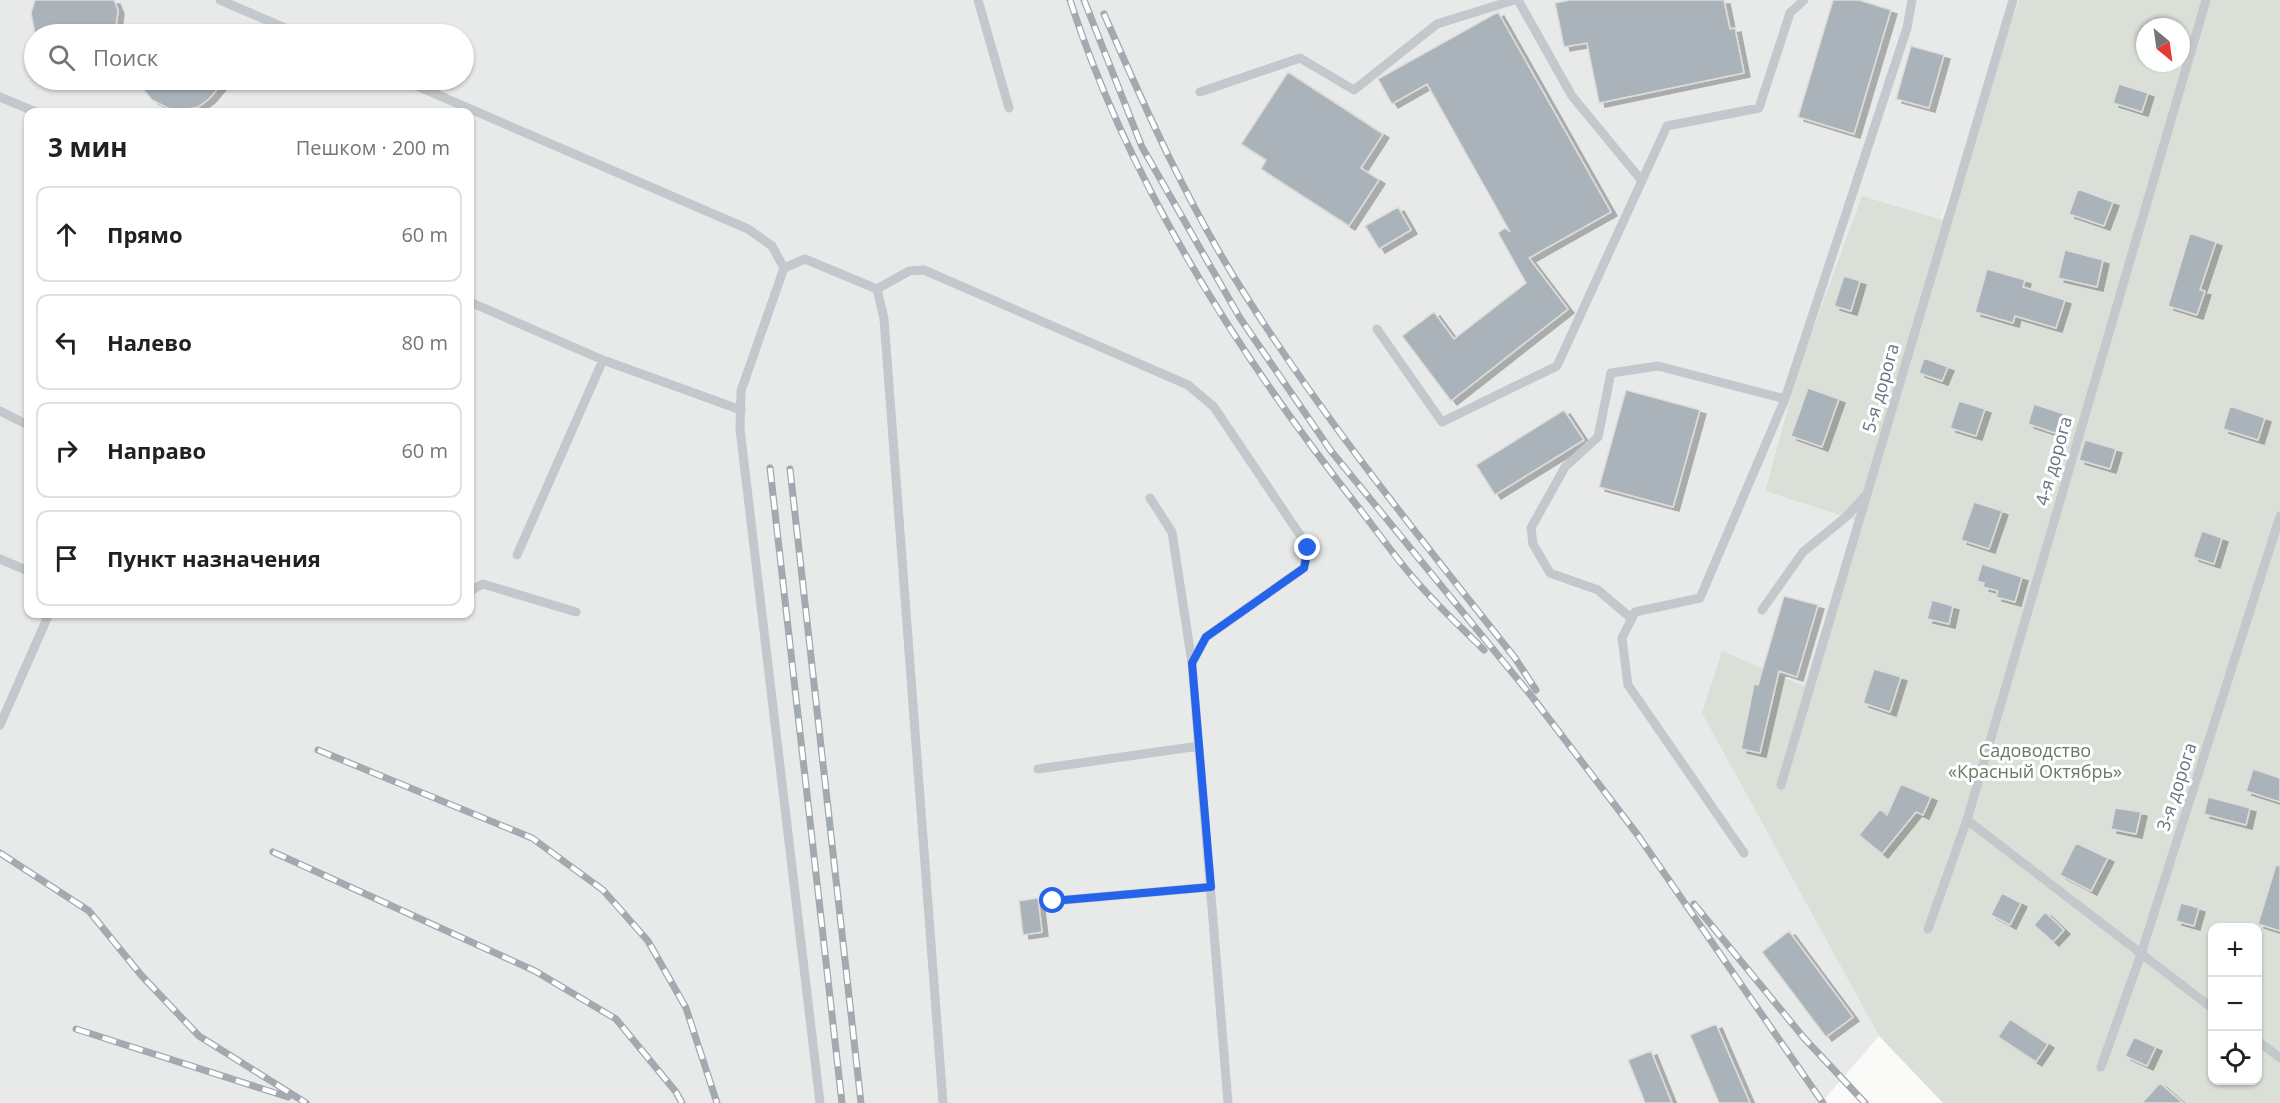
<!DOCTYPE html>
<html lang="ru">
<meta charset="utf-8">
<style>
body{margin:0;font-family:"Open Sans",sans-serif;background:#f2f2f2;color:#202124}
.controls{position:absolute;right:18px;bottom:18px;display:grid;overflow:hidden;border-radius:12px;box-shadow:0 2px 4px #0004}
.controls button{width:54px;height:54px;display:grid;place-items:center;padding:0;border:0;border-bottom:2px solid #e0e0e0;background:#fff;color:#202124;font:30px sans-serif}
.compass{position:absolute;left:2136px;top:18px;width:54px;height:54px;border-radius:50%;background:#fff;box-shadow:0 2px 4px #0004;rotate:151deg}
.stop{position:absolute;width:18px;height:18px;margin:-14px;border:4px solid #2563eb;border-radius:50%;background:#fff}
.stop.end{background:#2563eb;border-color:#fff;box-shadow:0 2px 6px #0008}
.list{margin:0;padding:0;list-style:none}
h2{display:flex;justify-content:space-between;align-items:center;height:78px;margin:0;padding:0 24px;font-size:26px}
h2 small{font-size:20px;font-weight:400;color:#757577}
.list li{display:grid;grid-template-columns:39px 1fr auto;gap:18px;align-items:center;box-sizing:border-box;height:96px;margin:0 12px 12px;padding:0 12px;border:2px solid #e0e0e0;border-radius:12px}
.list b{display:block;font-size:22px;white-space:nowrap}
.list em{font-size:20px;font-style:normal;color:#757577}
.icon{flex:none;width:33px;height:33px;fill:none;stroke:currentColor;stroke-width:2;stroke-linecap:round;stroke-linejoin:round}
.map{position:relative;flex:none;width:2280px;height:1103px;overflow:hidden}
.search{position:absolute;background:#fff;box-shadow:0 2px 4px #0004;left:24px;top:24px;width:450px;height:66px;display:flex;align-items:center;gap:15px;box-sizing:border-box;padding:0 21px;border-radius:33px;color:#757577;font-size:22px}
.panel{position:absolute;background:#fff;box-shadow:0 2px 4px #0004;left:24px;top:108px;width:450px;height:510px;border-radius:12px}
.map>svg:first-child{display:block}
</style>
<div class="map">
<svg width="2280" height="1103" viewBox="0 0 2280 1103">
<defs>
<filter id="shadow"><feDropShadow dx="6" dy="4" stdDeviation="0" flood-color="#0004"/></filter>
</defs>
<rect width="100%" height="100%" fill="#fafaf8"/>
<path fill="#e8e9e9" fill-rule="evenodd" d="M0,0H2019L1941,220L1799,368L1765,491L1855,520L1804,686L1702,712L1879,1036L1821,1103H0ZM34,34H464V80H34ZM28,112H470V614H28Z"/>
<path fill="#dadfd7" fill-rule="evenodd" d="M2019,0H2280V1103H1943L1879,1036L1702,713L1722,651L1804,686L1855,520L1765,491L1799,368L1862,196L1942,220ZM2145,27H2181V63H2145ZM2212,928H2258V1080H2212Z"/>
<path fill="#aab3b9" stroke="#dcdcda" stroke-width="1.5" filter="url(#shadow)" d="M35,0H114L118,10L115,34H35L31,13Z
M1570,0H1724L1730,29L1735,28L1744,73L1599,103L1587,43L1564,47L1555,3Z
M1833,0H1859L1891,10L1854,134L1798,117Z
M1498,12L1611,212L1529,258L1568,309L1451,401L1402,336L1434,312L1454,339L1526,283L1498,233L1505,228L1510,232L1427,84L1392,104L1378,79Z
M1911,46L1944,55L1929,108L1896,99Z
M1288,72L1383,134L1361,168L1379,180L1349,226L1261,169L1266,160L1241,144Z
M136,80H225L209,99L198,107L183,110L168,108L152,100Z
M2119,84L2148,93L2142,112L2113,103Z
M2078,189L2113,202L2104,226L2069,214Z
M1398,207L1411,230L1379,249L1365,226Z
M2190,233L2216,242L2200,290L2205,291L2197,315L2168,306Z
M2065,250L2103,260L2097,287L2058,278Z
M1987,269L2025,280L2023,287L2065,300L2056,328L2015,316L2013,323L1975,312Z
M1844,276L1860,281L1851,311L1834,306Z
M1924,358L1948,367L1942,381L1919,373Z
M1808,388L1839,399L1822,447L1791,436Z
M1626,390L1700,410L1673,507L1599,487Z
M1959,401L1985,409L1976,436L1950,428Z
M2034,404L2064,414L2058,434L2028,424Z
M2230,406L2265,418L2258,440L2223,429Z
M1564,410L1584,440L1495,495L1476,465Z
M2085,440L2116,449L2110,469L2079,460Z
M1974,502L2002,511L1989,549L1961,540Z
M2202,531L2222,538L2214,564L2193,557Z
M1982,564L2022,577L2015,602L1996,597L1998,591L1983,587L1984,583L1977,581Z
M1784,596L1818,605L1797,677L1779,671L1760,753L1741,749L1754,684L1758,685Z
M1932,600L1953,606L1949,624L1927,619Z
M1874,669L1901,677L1890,712L1863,703Z
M2253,769L2280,778V802L2246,791Z
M1901,784L1931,797L1923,815L1916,812L1882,854L1859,835L1880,809L1887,815Z
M2208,797L2250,808L2246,825L2204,814Z
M2115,808L2141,812L2136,834L2111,829Z
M2076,843L2108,858L2091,891L2060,875Z
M2276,865L2280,866V931L2258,924Z
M2002,893L2021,903L2010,925L1991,915Z
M1038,898L1042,932L1023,935L1019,901Z
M2181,903L2199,908L2194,926L2176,921Z
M2045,912L2064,930L2053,942L2034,925Z
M1789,931L1853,1017L1826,1037L1762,952Z
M2010,1019L2048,1044L2036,1062L1998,1037Z
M1716,1024L1750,1103H1719L1690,1035Z
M2134,1037L2156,1047L2147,1066L2125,1056Z
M1651,1051L1672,1103H1645L1628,1060Z
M2160,1083L2183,1103H2142Z"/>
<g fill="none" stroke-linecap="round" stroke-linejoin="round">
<path stroke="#c3c8cc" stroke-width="9" d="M220,0L299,34
M978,0L1009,108
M1518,0L1572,96L1642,181
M403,80L748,229L772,246L784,268
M1200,92L1300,58L1354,90L1437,24L1514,0
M0,97L36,112
M877,289L909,271L924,270L1188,385L1214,407L1308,547L1304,568L1206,637L1192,663L1228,1103
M877,289L884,319L943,1103
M470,302L603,360L741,410
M1377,329L1442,422L1557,366L1667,126L1759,108L1790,13L1804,0
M0,411L28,425
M1150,498L1172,532L1192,663
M517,555L603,360
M0,559L28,571
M470,591L483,584L576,612
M1762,610L1803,552L1846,517L1864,497
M1632,619L1598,590L1550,573L1533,544L1531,528L1565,467L1598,437L1611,373L1658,366L1785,399
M0,725L49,614
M1038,769L1199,746
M1781,785L2013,0
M1967,820L2212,1008
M1744,853L1628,685L1622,638L1635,612L1700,598L1785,399L1907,28L1912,0
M1053,901L1211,887
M1928,929L1967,820L2206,0
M2258,1041L2280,1058
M2101,1067L2141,954L2280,516
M820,1103L740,429L741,391L784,268L805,259L877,289"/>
<g stroke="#a2aab0" stroke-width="7">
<path id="rail" d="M1070,0C1129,183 1238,354 1355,503C1379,533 1400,565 1426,592C1444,612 1465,631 1484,650
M1084,0L1142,147L1240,318L1331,451L1533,698L1637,834L1823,1103
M1104,14C1146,110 1188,205 1244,293C1325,421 1421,539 1515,658L1536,690
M770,468L842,1103
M790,469L861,1103
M318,750L532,838L603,890L648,941L686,1008L717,1103
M273,852L535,971L616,1019L676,1092L682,1103
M0,853L89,911L141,975L199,1036L306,1103
M1694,904L1804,1038L1865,1103
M76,1029L288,1097"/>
</g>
<use href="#rail" stroke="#fff" stroke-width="4.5" stroke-dasharray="14" stroke-linecap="butt"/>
</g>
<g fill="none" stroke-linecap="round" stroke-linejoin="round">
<path stroke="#2563eb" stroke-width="8" d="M1053,901L1211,887L1192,663L1206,637L1304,568L1308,548"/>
</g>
<g text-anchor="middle" stroke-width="6" stroke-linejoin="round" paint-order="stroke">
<g font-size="18" fill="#657683" stroke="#fff">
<text transform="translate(1881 388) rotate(-74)" y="6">5-я дорога</text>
<text transform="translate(2054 461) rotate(-74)" y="6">4-я дорога</text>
<text transform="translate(2177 787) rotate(-72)" y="6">3-я дорога</text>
</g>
<g font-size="18" fill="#687a64" stroke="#fff">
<text x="2035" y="757">Садоводство<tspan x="2035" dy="21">«Красный Октябрь»</tspan></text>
</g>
</g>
</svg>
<div class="controls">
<button>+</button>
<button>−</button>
<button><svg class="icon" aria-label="locate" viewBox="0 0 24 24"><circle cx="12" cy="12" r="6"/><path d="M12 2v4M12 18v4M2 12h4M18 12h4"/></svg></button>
</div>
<svg class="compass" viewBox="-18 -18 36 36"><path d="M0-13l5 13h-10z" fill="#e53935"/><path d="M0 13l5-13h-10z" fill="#757577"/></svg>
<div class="stop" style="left:1053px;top:901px"></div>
<div class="stop end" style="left:1308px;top:548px"></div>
<div class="search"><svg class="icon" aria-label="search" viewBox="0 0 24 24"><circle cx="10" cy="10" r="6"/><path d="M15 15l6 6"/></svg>Поиск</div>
<section class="panel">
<h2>3 мин<small>Пешком · 200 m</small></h2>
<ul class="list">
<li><svg class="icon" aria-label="ahead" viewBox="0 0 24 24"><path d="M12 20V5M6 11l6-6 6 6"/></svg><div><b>Прямо</b></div><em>60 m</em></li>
<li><svg class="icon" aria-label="left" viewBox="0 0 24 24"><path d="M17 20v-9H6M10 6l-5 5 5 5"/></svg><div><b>Налево</b></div><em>80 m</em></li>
<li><svg class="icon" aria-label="right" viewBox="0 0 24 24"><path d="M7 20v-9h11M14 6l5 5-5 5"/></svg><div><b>Направо</b></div><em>60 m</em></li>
<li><svg class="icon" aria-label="arrive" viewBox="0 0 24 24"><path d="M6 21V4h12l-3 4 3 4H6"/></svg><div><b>Пункт назначения</b></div></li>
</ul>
</section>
</div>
